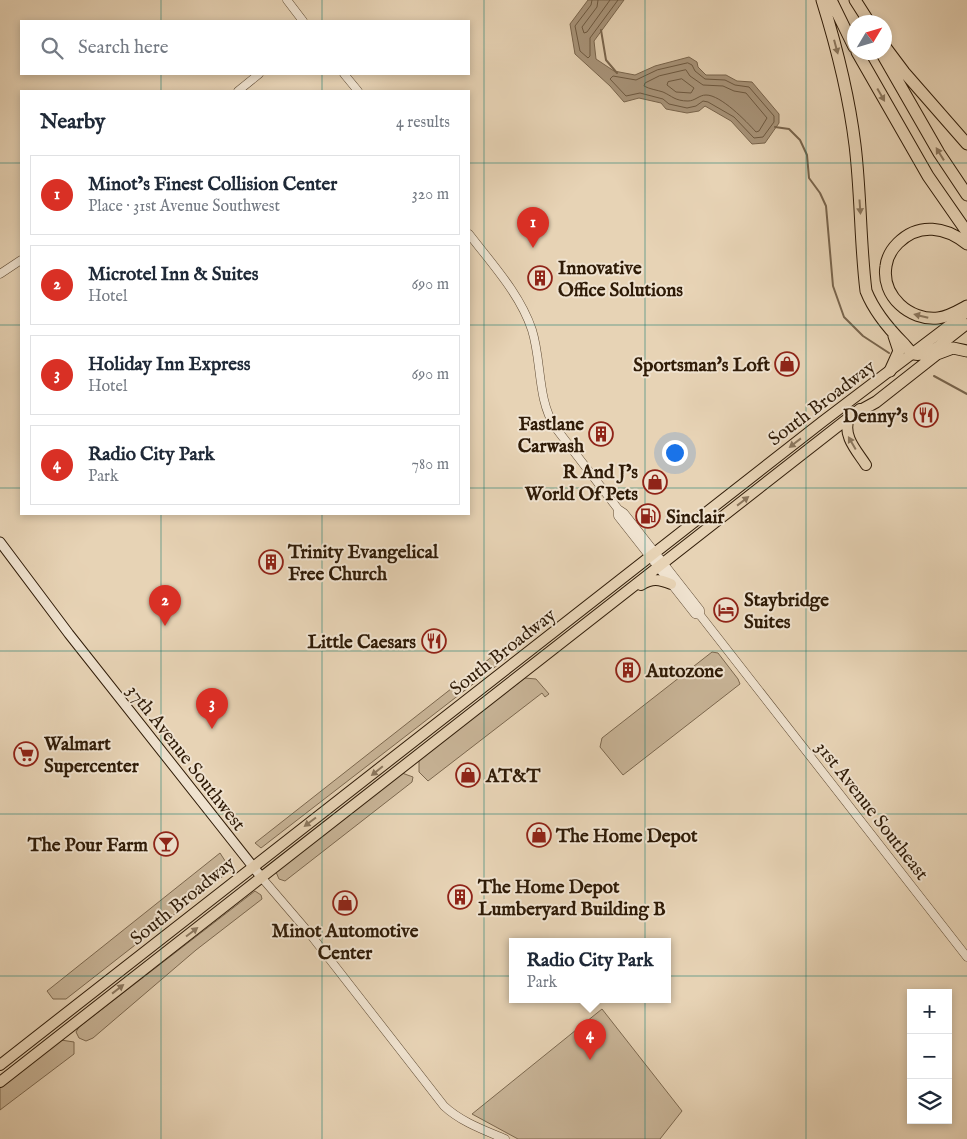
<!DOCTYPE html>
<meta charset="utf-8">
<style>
body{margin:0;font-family:"IM FELL English",serif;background:#f2f2f3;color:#1f2937}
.controls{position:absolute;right:15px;bottom:15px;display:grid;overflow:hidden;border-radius:0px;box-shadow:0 2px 8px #0003}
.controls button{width:45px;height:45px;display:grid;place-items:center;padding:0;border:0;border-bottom:1px solid #e0e1e3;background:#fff;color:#1f2937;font:25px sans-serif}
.compass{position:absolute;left:847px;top:15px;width:45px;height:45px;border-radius:50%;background:#fff;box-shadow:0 2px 8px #0003;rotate:52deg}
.you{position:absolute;left:674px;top:452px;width:18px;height:18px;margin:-12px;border:4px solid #fff;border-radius:50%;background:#1a73e8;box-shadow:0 0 0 8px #1a73e833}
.badge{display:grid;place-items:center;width:32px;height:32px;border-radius:50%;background:#d93025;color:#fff;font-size:16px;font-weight:700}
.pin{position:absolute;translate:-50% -41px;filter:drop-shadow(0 1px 2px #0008)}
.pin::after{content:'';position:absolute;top:26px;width:18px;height:15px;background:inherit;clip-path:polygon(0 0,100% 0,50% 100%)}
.popup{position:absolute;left:509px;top:938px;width:162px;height:65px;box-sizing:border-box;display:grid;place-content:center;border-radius:0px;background:#fff;filter:drop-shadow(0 1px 4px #0005);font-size:16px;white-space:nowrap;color:#747a83}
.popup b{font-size:19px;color:#1f2937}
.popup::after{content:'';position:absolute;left:50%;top:100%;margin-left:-10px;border:10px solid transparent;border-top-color:#fff}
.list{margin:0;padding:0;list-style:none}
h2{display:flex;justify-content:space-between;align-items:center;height:65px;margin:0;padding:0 20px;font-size:21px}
h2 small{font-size:16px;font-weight:400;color:#747a83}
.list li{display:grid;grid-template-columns:32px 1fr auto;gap:15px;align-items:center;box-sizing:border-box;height:80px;margin:0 10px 10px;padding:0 10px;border:1px solid #e0e1e3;border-radius:0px}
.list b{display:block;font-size:19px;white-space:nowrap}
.list p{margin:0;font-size:16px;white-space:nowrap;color:#747a83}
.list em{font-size:16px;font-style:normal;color:#747a83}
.icon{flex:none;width:28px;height:28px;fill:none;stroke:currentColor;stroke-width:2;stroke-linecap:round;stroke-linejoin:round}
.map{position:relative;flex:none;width:967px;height:1139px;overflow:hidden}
.search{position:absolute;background:#fff;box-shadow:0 2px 8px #0003;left:20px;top:20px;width:450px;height:55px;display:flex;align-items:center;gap:12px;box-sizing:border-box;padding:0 18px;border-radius:0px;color:#747a83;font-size:19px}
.panel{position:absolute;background:#fff;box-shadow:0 2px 8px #0003;left:20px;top:90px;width:450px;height:425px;border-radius:0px}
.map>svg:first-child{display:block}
</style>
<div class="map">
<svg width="967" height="1139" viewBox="0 0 967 1139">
<rect width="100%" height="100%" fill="#e7d3b5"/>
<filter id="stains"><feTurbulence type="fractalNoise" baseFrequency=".004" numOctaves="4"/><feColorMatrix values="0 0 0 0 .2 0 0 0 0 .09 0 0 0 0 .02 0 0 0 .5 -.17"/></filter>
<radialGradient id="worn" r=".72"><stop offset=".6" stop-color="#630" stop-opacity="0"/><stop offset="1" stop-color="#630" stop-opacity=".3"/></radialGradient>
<path fill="#c8b497" stroke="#7c684f" d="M503,648L508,657L261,848L255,843Z
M712,652L718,653L738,679L740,684L623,775L600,747L602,738Z
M525,678L536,679L549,694L545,697L542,693L428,781L419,772V759Z
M402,773L413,777L412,782L285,881L279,879L276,872Z
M220,853L231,870L66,999H53L47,991Z
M255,891L261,895L262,899L196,950L93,1038L86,1041L79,1038L76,1032L79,1027Z
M602,1009L682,1111L660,1139H518L472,1114Z
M61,1040L74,1042V1054L0,1110V1087Z"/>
<path fill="#a8947a" stroke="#78644c" d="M588,0H624L594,41L596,59L614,71L635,75L655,66L689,57L697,62L698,67L706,75H726L737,81L752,82L779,114V123L765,143L752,144L731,121L705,106L699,111L687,113L666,109L661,103L639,98L624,102L610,86L575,54L570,24Z"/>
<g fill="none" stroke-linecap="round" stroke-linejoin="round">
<path stroke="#6c5840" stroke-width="1" d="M592,0L591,5L575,26L580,51L588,58L590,56V38L618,0
M598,0L597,7L582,27L584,33L587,32L610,0
M688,63L692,65L695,71L705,79L725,80L735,85L749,87L774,116V122L763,137L754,138L734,117L708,102L703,101L696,106L687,108L669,104L663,99L640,93L626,96L610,79L613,76L636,80L657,70Z
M686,70L690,76L703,85L723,86L734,91L746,93L767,118L759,131L756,132C746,121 721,95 706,95C699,95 695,101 688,101C675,101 672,96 663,92C657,90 649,89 644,86L645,83L659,76Z
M682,79L694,88L691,93L676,92L667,85L668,82Z"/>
<path stroke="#78644c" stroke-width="2" d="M601,30L606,60L617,73
M775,127L789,129L800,140L807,155L809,178L820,193L826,206L833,286L844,317L863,336L889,353
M934,376L967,394"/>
<g stroke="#5d4932" stroke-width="9">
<path id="tertiary" d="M287,0L303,21
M344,74L358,91
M238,91L259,74
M469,234C492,264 520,294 532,330C542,362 537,399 555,427L618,509L624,513L700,610V615L967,957
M0,274L21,260
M618,509V516L695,614L700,615
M262,878L310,934L444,1106C461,1122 484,1130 505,1139"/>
</g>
<g stroke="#2f1b07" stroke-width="11">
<path id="secondary" d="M0,542L69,634L262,878"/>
</g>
<g stroke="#2f1b07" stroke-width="12">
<path id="trunk" d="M930,353L967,324
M849,418C842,436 857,451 866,465
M641,585C652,578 659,579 671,584
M0,1065L822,422L967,312
M0,1082L860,409"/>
</g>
<g stroke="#2f1b07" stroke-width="13">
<path id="motorway" d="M822,0C837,48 849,96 855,145C861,194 860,243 866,291C874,311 887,327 903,343C906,346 910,352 914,354C922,356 930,351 937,348
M831,0L854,47
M855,0L869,22
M886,48L904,72L967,144
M857,52L928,176L967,232
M881,52L939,153L967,195
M967,244C946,227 919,222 898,243C892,249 887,257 886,266C881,296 910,321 938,318C948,317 958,311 967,306
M890,371L899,351L894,336
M856,413L876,402L937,354L953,348L967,351"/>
</g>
<use href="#tertiary" stroke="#efe2cf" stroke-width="8"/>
<use href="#secondary" stroke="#efe2cf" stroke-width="9"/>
<use href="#trunk" stroke="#e7d3b5" stroke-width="10"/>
<use href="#motorway" stroke="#e7d3b5" stroke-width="11"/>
</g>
<defs><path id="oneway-solid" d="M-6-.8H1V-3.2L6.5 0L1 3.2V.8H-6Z" transform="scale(1.25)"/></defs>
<g fill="#8b775e">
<use href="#oneway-solid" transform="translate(836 47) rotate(75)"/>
<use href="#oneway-solid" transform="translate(881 95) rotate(60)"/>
<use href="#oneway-solid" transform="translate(940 154) rotate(-122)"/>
<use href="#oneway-solid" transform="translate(860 207) rotate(86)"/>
<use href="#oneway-solid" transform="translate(921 316) rotate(-166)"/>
<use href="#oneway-solid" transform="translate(795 443) rotate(142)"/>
<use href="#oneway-solid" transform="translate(852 443) rotate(-120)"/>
<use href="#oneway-solid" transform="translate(743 501) rotate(-38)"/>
<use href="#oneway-solid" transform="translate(377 771) rotate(141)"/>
<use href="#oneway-solid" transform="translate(310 822) rotate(143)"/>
<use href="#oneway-solid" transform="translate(192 932) rotate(-37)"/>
<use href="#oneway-solid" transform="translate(118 989) rotate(-38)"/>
</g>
<path fill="none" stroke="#0f766e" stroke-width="1" stroke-opacity="0.55" d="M161,0V21M322,0V21M484,0V1139M645,0V1139M806,0V1139M161,74V91M322,74V91M0,163H21M469,163H967M0,325H21M469,325H967M0,488H21M469,488H967M161,514V1139M322,514V1139M0,651H967M0,814H967M0,976H967"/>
<defs>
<g id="building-ring" transform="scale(1.25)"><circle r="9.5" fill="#efe2cf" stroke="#8f2418" stroke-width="1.5"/><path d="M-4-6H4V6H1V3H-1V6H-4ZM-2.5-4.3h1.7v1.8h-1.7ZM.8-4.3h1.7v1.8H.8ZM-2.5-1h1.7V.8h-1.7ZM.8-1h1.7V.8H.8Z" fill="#8f2418"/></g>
<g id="shop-ring" transform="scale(1.25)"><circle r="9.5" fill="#efe2cf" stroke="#8f2418" stroke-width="1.5"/><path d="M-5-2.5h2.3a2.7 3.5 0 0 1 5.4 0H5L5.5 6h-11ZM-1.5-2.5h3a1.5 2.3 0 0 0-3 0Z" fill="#8f2418"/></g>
<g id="restaurant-ring" transform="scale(1.25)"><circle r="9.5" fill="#efe2cf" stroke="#8f2418" stroke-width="1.5"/><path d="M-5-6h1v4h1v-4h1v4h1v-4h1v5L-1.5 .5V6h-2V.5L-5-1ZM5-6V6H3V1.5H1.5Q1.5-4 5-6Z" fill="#8f2418"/></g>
<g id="fuel-ring" transform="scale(1.25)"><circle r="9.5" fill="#efe2cf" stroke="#8f2418" stroke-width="1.5"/><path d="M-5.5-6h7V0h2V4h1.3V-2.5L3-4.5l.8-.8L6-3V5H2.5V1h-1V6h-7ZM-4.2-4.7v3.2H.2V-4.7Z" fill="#8f2418"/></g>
<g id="hotel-ring" transform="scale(1.25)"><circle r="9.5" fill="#efe2cf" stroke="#8f2418" stroke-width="1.5"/><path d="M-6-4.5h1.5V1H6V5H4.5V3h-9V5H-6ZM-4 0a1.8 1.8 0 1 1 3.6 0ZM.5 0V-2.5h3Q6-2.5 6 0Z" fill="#8f2418"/></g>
<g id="supermarket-ring" transform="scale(1.25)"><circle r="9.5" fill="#efe2cf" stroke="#8f2418" stroke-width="1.5"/><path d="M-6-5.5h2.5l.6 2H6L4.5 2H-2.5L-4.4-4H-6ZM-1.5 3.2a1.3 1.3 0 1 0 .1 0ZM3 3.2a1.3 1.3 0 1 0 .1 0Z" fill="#8f2418"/></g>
<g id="bar-ring" transform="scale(1.25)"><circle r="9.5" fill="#efe2cf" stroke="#8f2418" stroke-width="1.5"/><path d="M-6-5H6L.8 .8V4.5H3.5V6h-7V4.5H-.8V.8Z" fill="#8f2418"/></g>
</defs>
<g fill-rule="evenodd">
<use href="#building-ring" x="540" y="278"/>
<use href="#shop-ring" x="787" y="364"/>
<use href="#restaurant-ring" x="926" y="415"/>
<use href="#building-ring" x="601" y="434"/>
<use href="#shop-ring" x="655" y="482"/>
<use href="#fuel-ring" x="648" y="516"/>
<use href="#building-ring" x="271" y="562"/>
<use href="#hotel-ring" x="726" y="610"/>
<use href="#restaurant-ring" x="434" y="641"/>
<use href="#building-ring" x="628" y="670"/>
<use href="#supermarket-ring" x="26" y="754"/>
<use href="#shop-ring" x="468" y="775"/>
<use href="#shop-ring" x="539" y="835"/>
<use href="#bar-ring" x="166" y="844"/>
<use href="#building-ring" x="460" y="897"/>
<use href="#shop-ring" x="345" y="903"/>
</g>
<g text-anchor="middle" stroke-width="4" stroke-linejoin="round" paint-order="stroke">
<g font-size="19" font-weight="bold" fill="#2f1b07" stroke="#efe2cf" text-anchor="start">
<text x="558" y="274">Innovative<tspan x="558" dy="22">Office Solutions</tspan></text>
<text x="770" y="371" text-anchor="end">Sportsman's Loft</text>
<text x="908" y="422" text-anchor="end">Denny's</text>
<text x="584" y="430" text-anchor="end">Fastlane<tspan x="584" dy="22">Carwash</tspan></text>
<text x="638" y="478" text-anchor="end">R And J’s<tspan x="638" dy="22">World Of Pets</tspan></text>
<text x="666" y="523">Sinclair</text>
<text x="288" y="558">Trinity Evangelical<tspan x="288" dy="22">Free Church</tspan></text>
<text x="744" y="606">Staybridge<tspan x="744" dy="22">Suites</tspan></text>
<text x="416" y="648" text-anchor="end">Little Caesars</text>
<text x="646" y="677">Autozone</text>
<text x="44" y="750">Walmart<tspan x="44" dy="22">Supercenter</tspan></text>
<text x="486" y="782">AT&amp;T</text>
<text x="556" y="842">The Home Depot</text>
<text x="148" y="851" text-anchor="end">The Pour Farm</text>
<text x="478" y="893">The Home Depot<tspan x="478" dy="22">Lumberyard Building B</tspan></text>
<text x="345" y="937" text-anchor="middle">Minot Automotive<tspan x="345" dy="22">Center</tspan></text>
</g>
<g font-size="19" fill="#2f1b07" stroke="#efe2cf">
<text transform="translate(821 402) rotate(-37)" y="7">South Broadway</text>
<text transform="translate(502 651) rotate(-38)" y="7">South Broadway</text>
<text transform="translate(187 757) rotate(52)" y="7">37th Avenue Southwest</text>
<text transform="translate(873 810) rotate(52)" y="7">31st Avenue Southeast</text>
<text transform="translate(182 900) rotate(-39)" y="7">South Broadway</text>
</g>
</g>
<rect width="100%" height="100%" filter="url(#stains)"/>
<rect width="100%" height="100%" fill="url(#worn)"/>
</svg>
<div class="controls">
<button>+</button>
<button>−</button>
<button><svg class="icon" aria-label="layers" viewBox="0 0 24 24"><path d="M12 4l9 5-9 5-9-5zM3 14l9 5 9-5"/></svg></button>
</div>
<svg class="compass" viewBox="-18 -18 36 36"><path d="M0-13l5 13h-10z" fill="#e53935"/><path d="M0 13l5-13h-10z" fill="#747a83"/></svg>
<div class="you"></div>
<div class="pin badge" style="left:533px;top:248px">1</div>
<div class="pin badge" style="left:165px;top:626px">2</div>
<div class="pin badge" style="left:212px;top:729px">3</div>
<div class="pin badge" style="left:590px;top:1060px">4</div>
<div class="popup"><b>Radio City Park</b>Park</div>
<div class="search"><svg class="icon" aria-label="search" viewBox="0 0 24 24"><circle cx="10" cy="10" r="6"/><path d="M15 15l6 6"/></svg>Search here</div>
<section class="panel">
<h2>Nearby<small>4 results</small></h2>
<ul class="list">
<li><span class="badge">1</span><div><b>Minot’s Finest Collision Center</b><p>Place · 31st Avenue Southwest</p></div><em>320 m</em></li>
<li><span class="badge">2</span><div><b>Microtel Inn &amp; Suites</b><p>Hotel</p></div><em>690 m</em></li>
<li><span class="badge">3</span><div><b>Holiday Inn Express</b><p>Hotel</p></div><em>690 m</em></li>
<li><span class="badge">4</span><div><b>Radio City Park</b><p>Park</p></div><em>780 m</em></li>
</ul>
</section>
</div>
